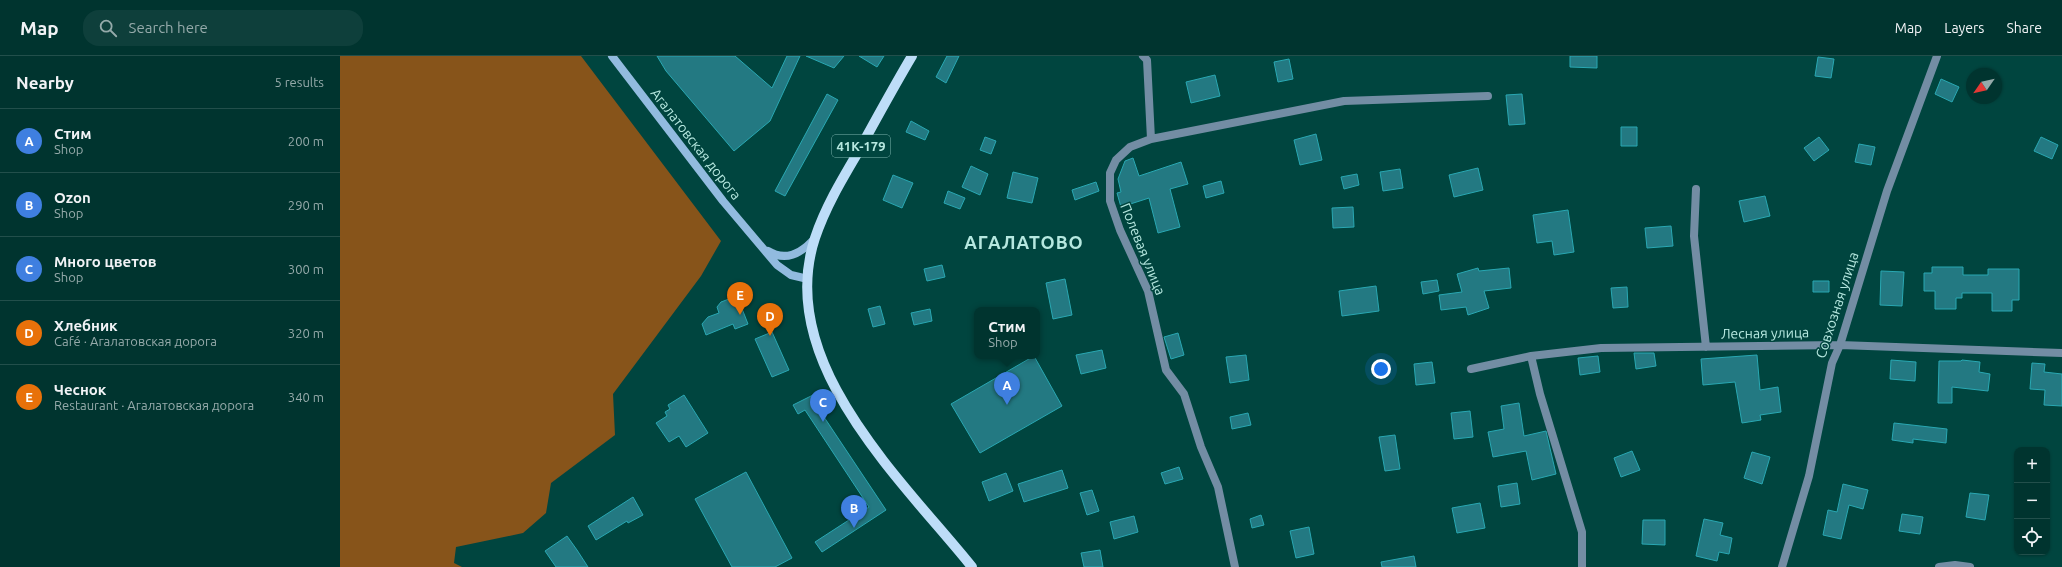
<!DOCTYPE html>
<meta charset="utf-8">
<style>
body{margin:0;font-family:Ubuntu,sans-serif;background:#0e3f3b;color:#f1f3f6}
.controls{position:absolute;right:12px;bottom:12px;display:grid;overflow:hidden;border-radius:8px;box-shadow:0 1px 3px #0004}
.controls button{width:36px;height:36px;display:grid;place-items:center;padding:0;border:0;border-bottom:1px solid #224f4b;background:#00342f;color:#f1f3f6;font:20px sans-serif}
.compass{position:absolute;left:1626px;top:12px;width:36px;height:36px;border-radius:50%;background:#00342f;box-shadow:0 1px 3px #0004;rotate:236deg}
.you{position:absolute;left:1041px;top:313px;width:14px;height:14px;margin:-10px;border:3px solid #fff;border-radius:50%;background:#1a73e8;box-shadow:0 0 0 6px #1a73e833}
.badge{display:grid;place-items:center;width:26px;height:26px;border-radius:50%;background:#ea580c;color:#fff;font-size:13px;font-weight:700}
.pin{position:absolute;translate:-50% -33px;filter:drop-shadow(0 1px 2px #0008)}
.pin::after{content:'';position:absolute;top:21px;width:14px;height:12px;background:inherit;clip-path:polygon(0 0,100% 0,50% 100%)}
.popup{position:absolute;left:634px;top:251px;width:66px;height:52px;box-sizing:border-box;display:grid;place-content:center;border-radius:8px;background:#00342f;filter:drop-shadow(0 1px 3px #0005);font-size:13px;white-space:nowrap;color:#95aaaa}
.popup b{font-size:15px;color:#f1f3f6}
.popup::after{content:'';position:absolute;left:50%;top:100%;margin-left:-8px;border:8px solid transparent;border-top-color:#00342f}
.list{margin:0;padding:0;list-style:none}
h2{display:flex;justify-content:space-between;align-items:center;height:52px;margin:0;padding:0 16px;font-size:17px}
h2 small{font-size:13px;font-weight:400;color:#95aaaa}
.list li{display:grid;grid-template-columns:26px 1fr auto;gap:12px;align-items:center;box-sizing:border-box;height:64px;padding:0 16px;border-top:1px solid #224f4b}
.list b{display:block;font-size:15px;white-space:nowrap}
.list p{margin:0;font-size:13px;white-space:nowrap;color:#95aaaa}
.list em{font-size:13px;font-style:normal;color:#95aaaa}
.icon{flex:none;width:22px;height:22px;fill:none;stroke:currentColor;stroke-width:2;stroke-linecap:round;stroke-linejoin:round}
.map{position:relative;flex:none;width:1722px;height:511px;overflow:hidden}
header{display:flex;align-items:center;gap:24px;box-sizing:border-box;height:56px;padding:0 20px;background:#00342f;border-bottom:1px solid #224f4b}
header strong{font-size:19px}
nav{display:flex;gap:22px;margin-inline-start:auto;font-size:14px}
.search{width:280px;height:36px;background:#0e3f3b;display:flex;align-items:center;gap:10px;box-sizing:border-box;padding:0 14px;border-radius:16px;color:#95aaaa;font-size:15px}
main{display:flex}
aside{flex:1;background:#00342f}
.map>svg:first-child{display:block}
</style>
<header>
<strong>Map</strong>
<div class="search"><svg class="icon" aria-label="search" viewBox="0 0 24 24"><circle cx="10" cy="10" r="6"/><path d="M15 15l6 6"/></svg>Search here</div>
<nav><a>Map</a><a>Layers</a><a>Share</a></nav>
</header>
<main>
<aside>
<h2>Nearby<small>5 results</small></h2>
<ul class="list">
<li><span class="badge" style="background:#3f7fe0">A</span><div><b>Стим</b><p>Shop</p></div><em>200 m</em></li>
<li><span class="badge" style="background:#3f7fe0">B</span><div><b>Ozon</b><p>Shop</p></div><em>290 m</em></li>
<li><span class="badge" style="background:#3f7fe0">C</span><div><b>Много цветов</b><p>Shop</p></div><em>300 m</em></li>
<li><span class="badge" style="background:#e8710a">D</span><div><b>Хлебник</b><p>Café · Агалатовская дорога</p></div><em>320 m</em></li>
<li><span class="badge" style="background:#e8710a">E</span><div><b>Чеснок</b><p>Restaurant · Агалатовская дорога</p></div><em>340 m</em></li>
</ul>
</aside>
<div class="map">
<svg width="1722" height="511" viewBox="0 0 1722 511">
<rect width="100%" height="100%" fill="#00453f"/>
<path fill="#87541a" d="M0,0H241L381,185L361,220L273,338L275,379L211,427L206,457L183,477L116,491L114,507L122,511H0Z"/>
<path fill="#237982" stroke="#29a8b3" d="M317,0H395L432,32L447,0H460L430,65L394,95L326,15Z
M466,0H504L494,12Z
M519,0H544L537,11Z
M607,0H619L606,27L596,21Z
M1230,0H1257V12L1230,11Z
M1478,1L1494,3L1491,22L1475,20Z
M949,3L953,23L938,26L934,6Z
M875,19L880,40L851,47L846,26Z
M1601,23L1619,31L1612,46L1595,38Z
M487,38L498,44L445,140L435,135Z
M1182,38L1185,68L1169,69L1166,39Z
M571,65L589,75L585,84L566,76Z
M1281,71H1297V90H1281Z
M976,78L982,104L960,109L954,84Z
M645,81L656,85L651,98L640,94Z
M1479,81L1489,94L1474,105L1464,92Z
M1701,81L1718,89L1712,103L1694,95Z
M1519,88L1535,91L1531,109L1515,106Z
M793,102L799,120L841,106L848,128L830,133L840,171L818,177L809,142L781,151L777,137L781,136L778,123L785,105Z
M631,110L648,118L640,139L622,131Z
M1138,112L1143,134L1114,141L1109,119Z
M1060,113L1063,132L1043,135L1040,116Z
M673,116L698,122L692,147L667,142Z
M1017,118L1019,129L1004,133L1001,121Z
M553,119L573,127L562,152L543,144Z
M881,125L884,137L866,142L863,130Z
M756,126L759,135L735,144L732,134Z
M608,135L625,142L620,153L604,147Z
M1425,140L1430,160L1404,166L1399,145Z
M1013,151L1014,171L993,172L992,152Z
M1228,154L1234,196L1214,199L1212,185L1197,187L1193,159Z
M1331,170L1333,190L1307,192L1305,172Z
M602,209L605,221L587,225L584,213Z
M1592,211H1623V219H1648V213H1679V244H1672V255H1652V237H1622V242H1616V253H1595V235H1584V217H1592Z
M1138,212L1139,215L1169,212L1171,232L1144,235L1149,252L1128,259L1126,251L1101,254L1099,239L1122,236L1117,218Z
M1541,215L1564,216L1562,250L1540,249Z
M725,223L732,259L713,263L706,227Z
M1097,224L1099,235L1083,238L1081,226Z
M1473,225H1489V236H1473Z
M1036,230L1039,255L1002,260L999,235Z
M1287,231L1288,251L1273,252L1271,232Z
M397,240L408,268L395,273L393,268L366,279L362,268L368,261L379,257L377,251L381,246Z
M540,250L545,268L533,271L528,253Z
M590,253L592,265L574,269L571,257Z
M432,276L449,314L432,321L415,283Z
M838,277L844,299L831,303L824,281Z
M762,294L766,312L741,318L736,299Z
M1294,297H1314L1316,310L1296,313Z
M906,299L909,324L890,327L886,301Z
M1417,299L1420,334L1438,331L1441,356L1420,359L1421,364L1402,367L1395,326L1363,329L1361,303Z
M694,300L722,350L640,397L611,348Z
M1258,300L1260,316L1240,319L1238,302Z
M1551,304L1576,306L1575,325L1550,323Z
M1622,304L1640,306L1639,316L1650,318L1648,335L1612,331V347H1598L1599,305H1621Z
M1092,306L1095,327L1076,329L1074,308Z
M1692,307L1705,308L1704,316L1722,318V350L1704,349L1705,334L1690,333Z
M483,334L487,343L476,349L546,454L482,496L475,486L529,451L465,354L458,358L453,349Z
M344,339L368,377L346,391L339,380L329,386L316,367L327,360L325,356L330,353L328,349Z
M1179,347L1184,380L1206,375L1216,418L1192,424L1186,395L1153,401L1148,376L1164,373L1161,350Z
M1130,355L1133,381L1114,383L1111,357Z
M908,357L911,369L892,373L890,361Z
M1554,367L1607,373L1606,387L1573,383V387L1552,384Z
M1055,379L1060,413L1045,415L1039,381Z
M1292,395L1300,414L1281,421L1274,402Z
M1412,396L1430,401L1422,428L1404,422Z
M839,411L843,423L825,428L821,417Z
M722,414L728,432L684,446L678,428Z
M406,416L452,502L435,511H392L355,443Z
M666,417L673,435L649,445L642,426Z
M1177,427L1180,448L1161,451L1158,430Z
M1503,428L1528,434L1523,453L1509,449L1501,483L1483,479L1488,454L1497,456Z
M752,434L759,455L747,459L740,437Z
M1630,437L1649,439L1645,464L1626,461Z
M293,441L303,459L288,467L287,465L256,484L248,470Z
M1140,447L1145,472L1117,477L1112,452Z
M1562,458L1583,461L1580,478L1559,475Z
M921,459L924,469L912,472L910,463Z
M794,460L798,476L774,483L770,466Z
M1364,463L1383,467L1380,479L1392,482L1389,498L1379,496L1377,505L1356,500Z
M1303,464H1325V489L1302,488Z
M969,471L974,498L956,502L950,475Z
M227,480L237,494L248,511H216L205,495Z
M760,494L763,511H744L741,497Z
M1074,500L1076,511H1042L1041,506Z"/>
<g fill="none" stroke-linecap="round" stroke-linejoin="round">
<path stroke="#738da4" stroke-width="8" d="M803,0L807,4L811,83L1004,45L1148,40
M811,83L790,91L776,104L770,117V145L780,174L808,235L826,314L844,338L861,391L878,431L895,511
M1356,133L1354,180L1366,291
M1191,300L1200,338L1242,476V511
M1131,313L1191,300L1261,292L1500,289L1722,297
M1442,511L1469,420L1492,307L1500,289L1547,135L1597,0
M1599,511L1615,509L1630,511"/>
<path stroke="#92bbdf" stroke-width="8" d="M272,0L383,145L437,209L451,219L468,223
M428,195C446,206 462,197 475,182"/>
<path stroke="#bdddf8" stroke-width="10" d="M572,0C553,32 535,65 517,98C501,125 485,152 475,182C434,306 562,424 632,511"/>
</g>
<g text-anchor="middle" stroke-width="3" stroke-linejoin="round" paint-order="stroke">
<rect fill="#00453f" stroke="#7fb7b0" stroke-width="1" x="492" y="79" width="58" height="22" rx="3"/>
<g font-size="13" font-weight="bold" fill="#b6e8e0">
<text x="521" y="95">41К-179</text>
</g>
<g font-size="14" fill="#b6e8e0" stroke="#00453f">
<text transform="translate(356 88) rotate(52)" y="5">Агалатовская дорога</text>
<text transform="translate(803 193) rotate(68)" y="5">Полевая улица</text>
<text transform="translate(1497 249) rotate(-72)" y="5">Совхозная улица</text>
<text transform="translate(1425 277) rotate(-1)" y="5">Лесная улица</text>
</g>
<g font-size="18" font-weight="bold" letter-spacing="1" fill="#b6e8e0" stroke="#00453f">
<text x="684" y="193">АГАЛАТОВО</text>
</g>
</g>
</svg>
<div class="controls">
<button>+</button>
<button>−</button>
<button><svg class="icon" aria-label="locate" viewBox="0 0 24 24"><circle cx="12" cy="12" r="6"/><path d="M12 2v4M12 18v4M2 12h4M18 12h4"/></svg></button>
</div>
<svg class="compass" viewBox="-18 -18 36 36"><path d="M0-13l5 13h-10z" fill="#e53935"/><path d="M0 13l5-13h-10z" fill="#95aaaa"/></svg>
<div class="you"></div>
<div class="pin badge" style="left:667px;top:349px;background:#3f7fe0">A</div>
<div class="popup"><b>Стим</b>Shop</div>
<div class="pin badge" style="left:514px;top:472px;background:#3f7fe0">B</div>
<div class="pin badge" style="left:483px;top:366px;background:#3f7fe0">C</div>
<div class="pin badge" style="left:430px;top:280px;background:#e8710a">D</div>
<div class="pin badge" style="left:400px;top:259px;background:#e8710a">E</div>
</div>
</main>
